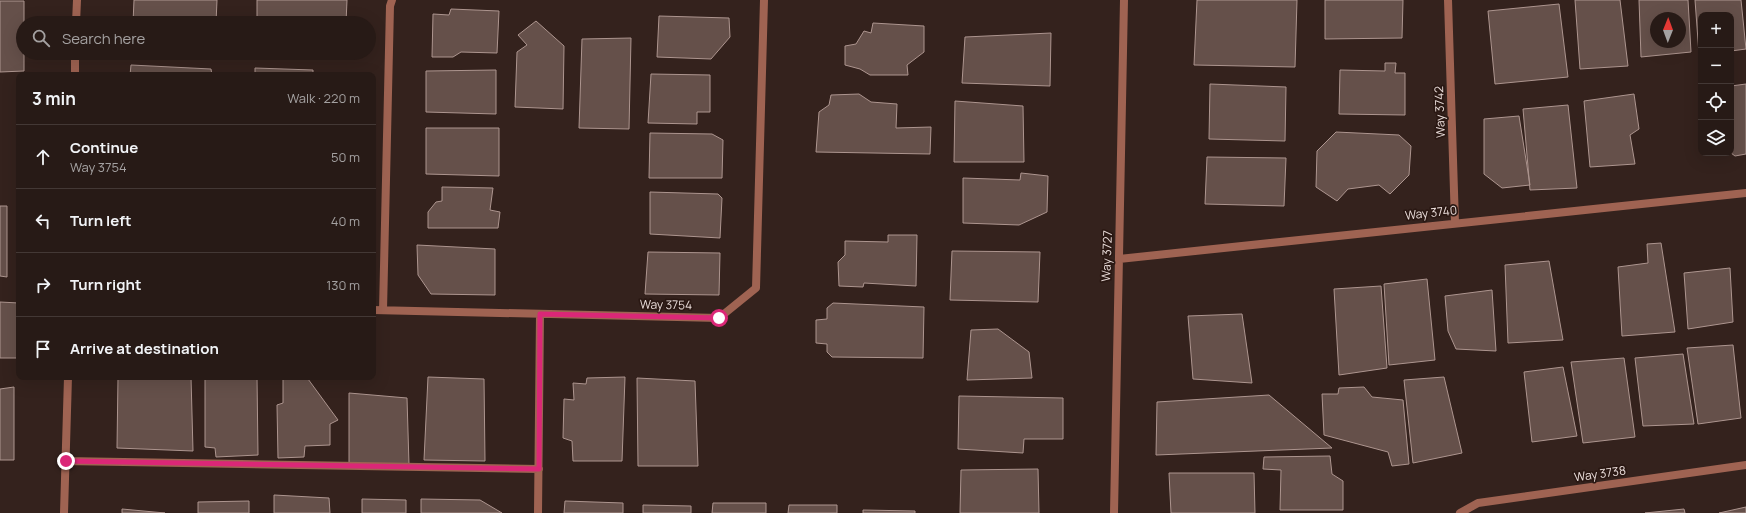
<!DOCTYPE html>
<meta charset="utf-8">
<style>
body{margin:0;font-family:Manrope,sans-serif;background:#332723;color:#f1f3f6}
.controls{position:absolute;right:12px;top:12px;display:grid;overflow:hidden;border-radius:8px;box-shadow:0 4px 16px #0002}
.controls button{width:36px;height:36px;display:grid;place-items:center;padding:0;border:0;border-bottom:1px solid #433835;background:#271a16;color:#f1f3f6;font:20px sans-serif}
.compass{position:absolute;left:1650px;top:12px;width:36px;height:36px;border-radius:50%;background:#271a16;box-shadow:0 4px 16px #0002;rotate:1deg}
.stop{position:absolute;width:12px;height:12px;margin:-9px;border:3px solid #db2777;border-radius:50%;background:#fff}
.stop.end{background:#db2777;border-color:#fff;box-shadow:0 1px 4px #0008}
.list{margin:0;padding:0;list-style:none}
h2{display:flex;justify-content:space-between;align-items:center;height:52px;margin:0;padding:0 16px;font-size:17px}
h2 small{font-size:13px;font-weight:400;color:#a4a1a1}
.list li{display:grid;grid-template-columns:26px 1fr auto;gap:12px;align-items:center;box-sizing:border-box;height:64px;padding:0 16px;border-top:1px solid #433835}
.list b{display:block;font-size:15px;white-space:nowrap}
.list p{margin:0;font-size:13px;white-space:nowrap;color:#a4a1a1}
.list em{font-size:13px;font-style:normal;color:#a4a1a1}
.icon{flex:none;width:22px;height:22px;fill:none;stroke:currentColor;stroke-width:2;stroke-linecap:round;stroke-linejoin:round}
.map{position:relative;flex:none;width:1746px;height:513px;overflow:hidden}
.search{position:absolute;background:#271a16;box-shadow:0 4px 16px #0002;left:16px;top:16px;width:360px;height:44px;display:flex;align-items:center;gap:10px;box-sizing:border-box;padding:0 14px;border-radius:22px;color:#a4a1a1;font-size:15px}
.panel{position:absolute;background:#271a16;box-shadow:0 4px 16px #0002;left:16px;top:72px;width:360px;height:308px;border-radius:8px}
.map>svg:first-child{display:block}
</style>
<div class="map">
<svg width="1746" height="513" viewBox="0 0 1746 513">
<rect width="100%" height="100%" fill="#34221d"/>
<path fill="#65504a" stroke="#ad958f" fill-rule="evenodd" d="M134,0H217L216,23H133Z
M257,0H347L346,23H257Z
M1197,0H1297L1295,67L1194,65Z
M1325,0H1403L1402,38L1325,39Z
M1575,0H1620L1628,66L1580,69Z
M1639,0H1688L1691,52L1641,57ZM1656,18H1680V42H1656Z
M1695,0H1741L1746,49L1731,51V15H1701V54H1699Z
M0,1H24V71L0,72Z
M1559,4L1568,77L1495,84L1488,11Z
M451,9L499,11L497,53L461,52L453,57H432L433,14L449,15Z
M659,16L729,18L730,37L711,59L657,57Z
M536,21L564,46L563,109L515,107L517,52L527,45L518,35Z
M873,23L924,26V52L907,65L908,75H870L860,69L845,65V46L856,44L864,31L871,33Z
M1051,33L1050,86L962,83L965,37Z
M631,38L629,129L579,128L582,39Z
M1385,63H1396L1395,73H1405V115L1339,114L1340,70L1385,71Z
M131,65L211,69L212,75H130Z
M255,68L313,70V75H255Z
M496,70V114L426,112V71Z
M651,74L710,75V112H697V124L648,123Z
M1210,84L1286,87L1285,141L1209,139Z
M1746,84V154L1735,156L1731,153V86Z
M859,94L871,102L897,104L896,128L931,127L930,154L816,152L819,112L829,105L831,95Z
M1634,94L1639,129L1630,135L1635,164L1590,167L1584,101Z
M955,101L1023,106L1024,162H954Z
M1568,105L1577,188L1530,190L1523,109Z
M1519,116L1530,185L1502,188L1484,174V119Z
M426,128H499V176L426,174Z
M1336,132L1399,135L1411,146L1409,175L1390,194L1379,185L1348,189L1337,201L1316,187L1317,151Z
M650,133L712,134L723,140L722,178H649Z
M1207,157L1286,158L1284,206L1205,204Z
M1021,173L1048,176L1047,212L1019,225L963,223V178L1020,180Z
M442,187L493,188L490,210L500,212L498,228H428V212L436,202L442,201Z
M650,192L718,194L722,198L720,238L650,234Z
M0,206H7V277L0,276Z
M888,235H917L916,286L864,283L863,287L839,286L838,262L845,255V241L888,242Z
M1661,243L1675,332L1622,336L1618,267L1648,263L1647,244Z
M417,245L495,249V295L431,294L418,275Z
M952,251L1040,252L1038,302L950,300Z
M648,252L720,253L719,295L645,294Z
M1549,261L1563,340L1508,343L1505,265Z
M1730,268L1733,322L1688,329L1684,273Z
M1427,279L1435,360L1389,365L1384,284Z
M1381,286L1387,368L1339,375L1334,289Z
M1492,290L1496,351L1456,349L1448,331L1445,296Z
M0,302L19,303V358H0Z
M833,303L924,307L923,358L832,357L827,352V344L816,343V320L827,319V308Z
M1242,314L1252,383L1193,379L1188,316Z
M998,329L1029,352L1032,378L967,380L971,330Z
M1733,345L1741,418L1698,424L1687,348Z
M1683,354L1694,424L1643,426L1635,358Z
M1624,358L1635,437L1583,443L1571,362Z
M1563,367L1577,436L1532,442L1524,372Z
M118,377H191L193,451L117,448Z
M205,377H257L258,455L216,457L215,448L205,447Z
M428,377L484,379L485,461L424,460Z
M625,377L622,461H573L572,441L563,438L564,399L574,400L573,383L586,384L587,378Z
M1444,377L1462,453L1413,463L1404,380Z
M637,378L695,381L698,466H638Z
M283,379H308L338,420L330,424V445L305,446L304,457L278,458L277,405L283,403Z
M14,387V460H0V389Z
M1364,387L1372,397L1403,400L1409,464L1392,466L1388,452L1324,435L1322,394H1338L1339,388Z
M349,393L407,398L409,465H349Z
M1269,395L1332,448L1156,455L1157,402Z
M959,396L1063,398V439H1024L1023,453L958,449Z
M1330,456L1332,474L1343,481V510H1280L1281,470L1263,469L1264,457Z
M1038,469L1039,513H960L961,470Z
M1169,473H1254L1255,513H1171Z
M274,495L329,498L330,513H274Z
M362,499L406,500V513H362Z
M421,499L480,500L502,513H421Z
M249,501V513H198V502Z
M565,501L623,503V513H564Z
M713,503H766V513H712Z
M643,505L691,506V513H643Z
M789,505H837V513H788Z
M1746,507V513H1719Z
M122,509L165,513H122Z
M1684,509L1685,513H1645Z
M863,510L915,511V513H863Z"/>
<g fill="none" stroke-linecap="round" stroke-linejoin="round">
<path stroke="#9f6352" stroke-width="8" d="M1448,0L1455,223
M76,23L77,0
M75,75V53
M1119,259L1746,193
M373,310L719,318L756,288L764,0
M383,310L390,6L392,0
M65,461L539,469
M64,513L68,377
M538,513L540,314
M1114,513L1124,0
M1460,513L1478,503L1746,465"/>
</g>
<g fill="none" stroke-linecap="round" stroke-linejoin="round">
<path stroke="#db2777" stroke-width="5" d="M66,461L539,469L540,314L719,318"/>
</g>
<g text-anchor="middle" stroke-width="3.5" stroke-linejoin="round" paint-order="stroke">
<g font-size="12" fill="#eaddda" stroke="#2a1813">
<text transform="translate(1440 112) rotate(-92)" y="4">Way 3742</text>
<text transform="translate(1431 213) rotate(-6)" y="4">Way 3740</text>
<text transform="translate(1107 256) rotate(-88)" y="4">Way 3727</text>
<text transform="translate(666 305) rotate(1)" y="4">Way 3754</text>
<text transform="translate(1600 474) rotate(-8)" y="4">Way 3738</text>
</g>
</g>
</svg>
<div class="controls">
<button>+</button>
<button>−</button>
<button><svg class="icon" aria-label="locate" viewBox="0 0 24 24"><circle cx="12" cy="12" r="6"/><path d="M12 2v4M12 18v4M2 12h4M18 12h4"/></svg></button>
<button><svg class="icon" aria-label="layers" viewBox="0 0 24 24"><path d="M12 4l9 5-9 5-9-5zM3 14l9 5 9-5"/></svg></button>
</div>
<svg class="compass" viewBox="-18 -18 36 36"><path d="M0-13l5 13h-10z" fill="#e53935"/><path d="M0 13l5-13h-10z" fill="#a4a1a1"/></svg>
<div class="stop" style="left:719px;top:318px"></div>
<div class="stop end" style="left:66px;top:461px"></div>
<div class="search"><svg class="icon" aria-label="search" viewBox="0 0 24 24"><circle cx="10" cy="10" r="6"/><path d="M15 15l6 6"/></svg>Search here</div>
<section class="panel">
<h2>3 min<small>Walk · 220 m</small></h2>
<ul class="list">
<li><svg class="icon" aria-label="ahead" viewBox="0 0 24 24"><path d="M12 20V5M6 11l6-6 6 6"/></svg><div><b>Continue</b><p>Way 3754</p></div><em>50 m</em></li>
<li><svg class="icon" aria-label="left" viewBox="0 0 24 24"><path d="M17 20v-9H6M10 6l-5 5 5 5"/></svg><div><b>Turn left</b></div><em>40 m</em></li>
<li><svg class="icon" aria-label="right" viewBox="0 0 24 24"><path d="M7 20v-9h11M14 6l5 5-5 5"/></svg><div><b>Turn right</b></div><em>130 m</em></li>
<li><svg class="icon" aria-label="arrive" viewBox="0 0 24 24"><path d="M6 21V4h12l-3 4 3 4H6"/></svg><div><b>Arrive at destination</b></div></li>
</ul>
</section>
</div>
